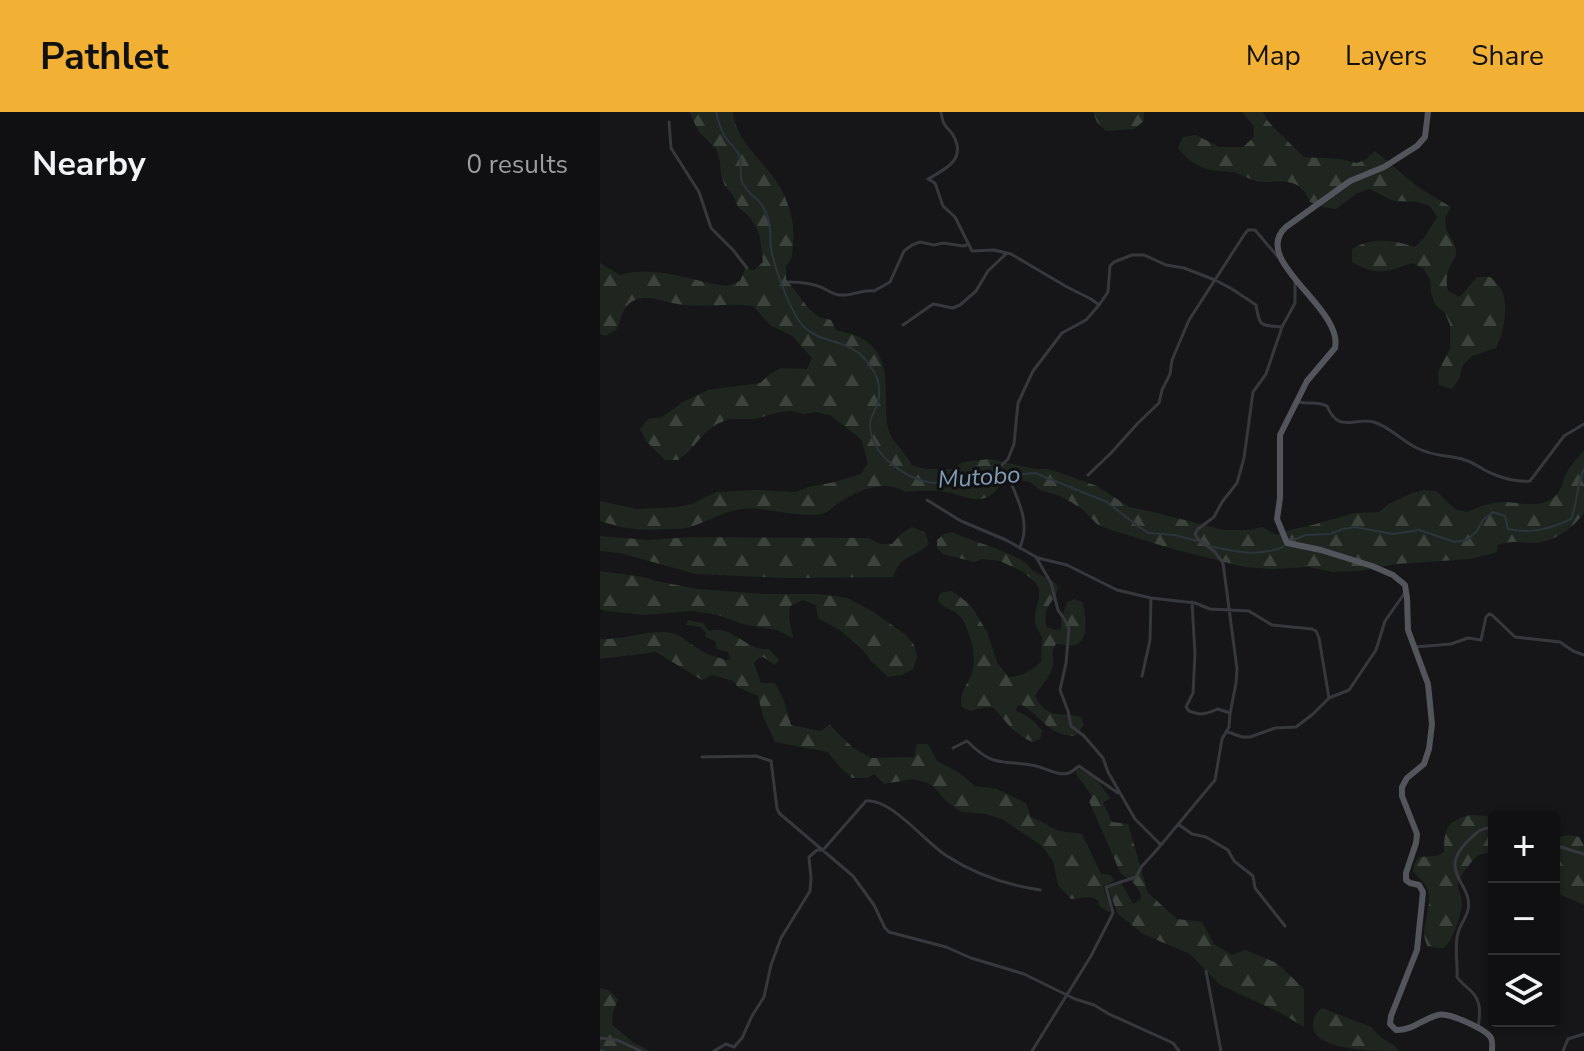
<!DOCTYPE html>
<meta charset="utf-8">
<style>
body{margin:0;font-family:"Nunito Sans",sans-serif;background:#19191b;color:#f1f3f6}
.controls{position:absolute;right:24px;bottom:24px;display:grid;overflow:hidden;border-radius:8px;box-shadow:0 2px 6px #0004}
.controls button{width:72px;height:72px;display:grid;place-items:center;padding:0;border:0;border-bottom:2px solid #303032;background:#101012;color:#f1f3f6;font:40px sans-serif}
.list{margin:0;padding:0;list-style:none}
h2{display:flex;justify-content:space-between;align-items:center;height:104px;margin:0;padding:0 32px;font-size:34px}
h2 small{font-size:26px;font-weight:400;color:#9c9d9f}
.icon{flex:none;width:44px;height:44px;fill:none;stroke:currentColor;stroke-width:2;stroke-linecap:round;stroke-linejoin:round}
.map{position:relative;flex:none;width:984px;height:939px;overflow:hidden}
header{display:flex;align-items:center;gap:48px;box-sizing:border-box;height:112px;padding:0 40px;background:#f2b134;color:#111}
header strong{font-size:38px}
nav{display:flex;gap:44px;margin-inline-start:auto;font-size:28px}
main{display:flex}
aside{flex:1;background:#101012}
.map>svg:first-child{display:block}
</style>
<header>
<strong>Pathlet</strong>
<nav><a>Map</a><a>Layers</a><a>Share</a></nav>
</header>
<main>
<aside>
<h2>Nearby<small>0 results</small></h2>
<ul class="list">
</ul>
</aside>
<div class="map">
<svg width="984" height="939" viewBox="0 0 984 939">
<defs>
<pattern id="forest-firs" width="22" height="20" patternUnits="userSpaceOnUse" patternTransform="scale(2)"><rect width="22" height="20" fill="#1e261f"/><path d="M5 1l3.5 6h-7zM16 11l3.5 6h-7z" fill="#3c433d"/></pattern>
</defs>
<rect width="100%" height="100%" fill="#161618"/>
<path fill="url(#forest-firs)" d="M89,0H133C136,26 156,43 171,62C186,81 196,108 193,132C192,142 193,147 186,154V167L209,197L219,205L231,208L236,218C243,220 253,222 260,225C296,245 282,283 288,316C290,328 306,341 312,353L325,357H352L363,350L390,347L435,357H449L497,374L529,395L553,400L624,418H650L662,415L677,423L693,417L705,415L755,401L779,400L789,392L812,381L824,378L836,379L855,397L867,400C878,395 891,390 904,390C919,390 939,397 953,386C961,380 962,371 965,364C969,354 978,346 984,338V401C970,419 953,431 930,431C918,430 910,429 898,433L897,440L871,447L796,452L759,459L733,460L709,455L671,457L645,455L576,438L508,417L497,412L482,397L471,390L460,384L440,378L430,370L417,367L403,370C382,398 373,385 345,380C332,378 318,379 305,380C285,366 255,379 237,392C233,394 231,398 227,400C209,409 165,394 142,397C123,399 108,410 90,415C82,417 74,417 66,417C38,419 27,417 0,409V389L36,397L77,395L92,392L116,380L157,378L196,380L208,375L235,370L261,362L268,351L261,327L230,303L216,300L204,302L192,299L180,300L155,307H129L117,312L106,320L88,340L78,348H65L46,329L40,317L48,307L62,305L83,290L108,278L160,271L170,262L181,256L207,257L212,246L192,224L170,213L153,194C126,190 98,197 72,191C60,188 47,183 35,188C22,193 22,207 16,218L5,224L0,222V151L20,163C56,152 92,170 128,174L140,169L145,157L154,158L163,150L160,125L155,113L148,103L138,95L133,83L125,74L121,62L120,50L116,37L99,20Z
M493,0H544V9L534,17L506,19L497,10Z
M642,0H663L667,8L676,18L704,45L740,47L757,51L765,48L775,39L819,76L851,95C835,120 858,124 856,143C856,145 851,152 850,154C846,164 846,170 848,179L860,185L877,165H890C892,166 899,174 900,175C910,192 904,220 896,236L872,244L863,253L859,267L852,277L839,273L838,260L850,237V213L845,201L835,193L831,180L830,167L823,156L812,151C785,160 779,165 752,150V137C772,125 794,128 815,135L824,126L837,105L830,94L818,90L793,89L770,77L757,81L736,97L723,95L710,90C699,65 685,70 663,70C654,70 647,65 639,62C633,59 627,60 620,59C601,58 590,51 578,36L583,25L596,23L619,35H643L653,26L654,14Z
M312,415L325,420L329,432C313,447 302,441 293,465L186,466L96,462L20,441L0,439V424L49,428L91,425L269,426L280,432H292L301,422Z
M352,420C375,431 401,436 423,449C427,451 429,455 432,458C441,465 451,465 458,475C455,492 443,491 446,514L453,518L461,517V509L467,490L475,487L483,491C486,504 490,533 471,534C466,534 461,532 456,532C450,540 454,543 453,552C451,565 441,573 435,584C448,609 460,599 481,605L484,613L475,624C447,623 444,606 422,593L417,594L416,599C427,603 435,609 442,619L440,627L433,630L426,627L411,616L394,596L386,595L370,599L362,595C358,579 368,574 372,560C377,545 371,526 365,512C357,495 345,500 338,488L339,483L343,480L352,479L368,491L373,497L387,520L398,552L409,565C422,565 431,558 441,550L442,526L435,511V502L439,486V477L435,470L423,460L400,449L382,447L374,450L343,442L337,436V428L344,422Z
M0,459L43,465L56,469L97,477L165,482H219L247,486L272,499L306,523L314,533L317,545L313,557L302,563L288,565L270,548L263,538L241,519L218,506L216,493L203,488L190,494L189,505L193,526L177,518L142,512L118,503L93,499L44,503L5,499L0,497Z
M88,508L103,511L109,519C132,512 147,540 169,537L179,548L175,553L163,545L157,547L154,551L161,571H175L184,589L191,613L220,619L230,613L252,635L271,646L314,645L317,632H328L337,649L358,660L375,674L397,677L426,691L431,705C441,708 446,713 455,717C462,721 473,720 482,722L501,762L511,763L514,769L503,774L511,799L509,800L499,794L498,788L490,785L471,787L458,773L453,749L442,734L402,707L386,702L362,700L347,690L334,675L328,671L313,667L284,672L274,662L267,666H252L240,655L228,640L175,630L163,604L158,584L138,575L133,569L113,563L102,568L56,540L0,547V527C22,529 55,515 75,522C84,525 89,532 97,536C105,542 117,545 126,548L130,547L128,540L117,537L115,529L105,525L106,521L101,515L86,513Z
M477,656L496,666L510,686L503,691L512,710L528,712L548,781L577,807L602,810L614,832L632,843L645,838L677,851L704,877V915L679,900L620,873L590,842L543,822L517,801L508,775L522,772L533,792L541,787C540,774 532,769 521,762L489,689L492,684L476,662Z
M870,703L887,704L894,707V741C891,741 884,741 881,742C875,744 859,764 858,771C857,777 862,783 862,790C862,801 853,829 844,836L828,835C817,817 835,795 827,776C824,769 818,765 813,760L814,752L819,745L837,744L844,740C844,716 847,709 870,703Z
M970,723L979,725L984,734V793L954,780V726Z
M0,876L8,878L18,887L13,900L12,913L33,930L50,939H0Z
M722,896L771,915L780,925L795,934L799,939C777,939 723,939 714,919C711,909 715,901 722,896Z"/>
<g fill="none" stroke-linecap="round" stroke-linejoin="round">
<path stroke="#2c353c" stroke-width="2" d="M116,0C118,8 120,16 124,23C128,30 135,35 139,43C143,52 138,63 143,72C152,87 162,86 168,106C171,116 170,126 171,136C174,155 191,202 204,215C226,235 251,224 271,255C278,265 281,278 278,290C276,298 270,304 270,313C271,344 306,367 333,371L435,361L507,390L539,415L549,421L575,423L597,429
M693,428L706,423L730,422L743,417L755,415L793,422L819,418L855,430L867,428L877,419L883,408L893,400L905,404L908,417C931,422 950,417 971,407C978,391 976,373 984,357
M610,434C635,440 659,445 683,435
M0,938L4,939"/>
<path stroke="#37383d" stroke-width="3" d="M341,0C342,4 342,9 345,13C347,17 351,19 353,23C367,47 346,57 328,67L335,71L343,94L355,105L372,139L394,138L411,142L467,175L491,187L499,193
M69,10L71,36L99,80L111,116L133,138L147,156
M189,170C201,170 212,171 223,176C229,179 234,183 241,183C253,184 262,177 274,179L290,170L304,139L312,133L320,130L334,133L343,131L363,134L367,133
M303,213L333,192L353,196L360,193L376,179L388,159L407,141
M699,290C710,293 714,288 727,294C739,322 753,305 774,310C790,315 802,329 817,336C837,346 847,342 865,348C875,351 883,358 893,362C905,367 918,370 930,369L964,324L984,312
M402,353L408,347L414,332L418,291L433,259L462,221L486,208L499,193L508,180L510,154L514,150L532,143H544L566,153L584,156L615,168L632,177L656,193C660,215 659,213 682,215
M488,363L511,341L538,311L559,291L562,278L570,262L572,248L589,208L644,123L648,118H655L678,145
M411,371C420,392 430,413 420,435
M327,388L361,409L406,428L438,446L467,453L517,478L551,486L595,491L610,497L649,499L672,513L712,517L716,519L719,526L729,586
M436,445L451,471L458,498L465,508L469,517L466,551L460,578L468,599L471,614L484,624L503,646L508,660L535,707L561,733
M592,490L595,542L593,581L586,595L589,599C603,604 605,602 618,597L630,601
M815,535L851,532L868,526L881,528L886,505L889,502L892,503L915,525L960,530L973,539L984,543
M542,564L550,528L551,486
M628,620L642,625H650L675,616L696,615L713,602L729,586L749,578L776,538L785,509L804,482
M353,636L367,629C393,655 399,648 431,653C443,654 458,665 469,661C473,659 476,656 479,654L518,681
M102,645L156,644L171,649L177,696L179,701L253,764L274,793L285,816L289,820L346,835L371,846L424,862L475,887L494,893L509,902L573,931L579,939
M578,712L592,722L606,725L628,738L634,749L653,764L655,776L685,814
M954,733L984,742
M606,859L621,939
M878,916C880,903 882,889 871,879C866,874 861,871 857,865C858,851 854,835 858,821C860,813 866,806 868,798C874,770 833,760 872,725C879,718 884,715 894,716
M0,926L17,928L41,939
M114,939L126,932L134,935L142,926L152,904L164,885L171,853L181,826L210,779L211,766L209,745L217,738H223L266,689C291,686 326,731 347,744C376,763 407,773 440,778
M432,939L491,844L513,801L506,775L536,765L542,754L555,740L615,668L622,627L629,615L630,602L636,571L637,557L623,451L615,440L598,427L595,422L598,417L614,405L622,390L637,371L644,346L653,280L666,262L682,215L695,191V170
M963,939L968,927L984,922"/>
<path stroke="#53555c" stroke-width="6" d="M828,0L825,25L817,34L784,55L750,69L686,115C649,148 744,196 735,236L707,269L680,323V386L677,407L687,431L721,438L772,454L793,463L805,473L807,486L808,518L828,572L832,612L829,637L824,652L807,666L802,675V684L817,722L816,731L806,761V768L810,771L819,773L823,780L817,838L791,904L790,912L796,918C814,918 822,907 838,903C848,900 886,917 891,926C893,930 892,935 892,939"/>
</g>
<g text-anchor="middle" stroke-width="6" stroke-linejoin="round" paint-order="stroke">
<g font-size="24" font-style="italic" fill="#7f9bb3" stroke="#111113">
<text transform="translate(379 365) rotate(-4)" y="8">Mutobo</text>
</g>
</g>
</svg>
<div class="controls">
<button>+</button>
<button>−</button>
<button><svg class="icon" aria-label="layers" viewBox="0 0 24 24"><path d="M12 4l9 5-9 5-9-5zM3 14l9 5 9-5"/></svg></button>
</div>
</div>
</main>
